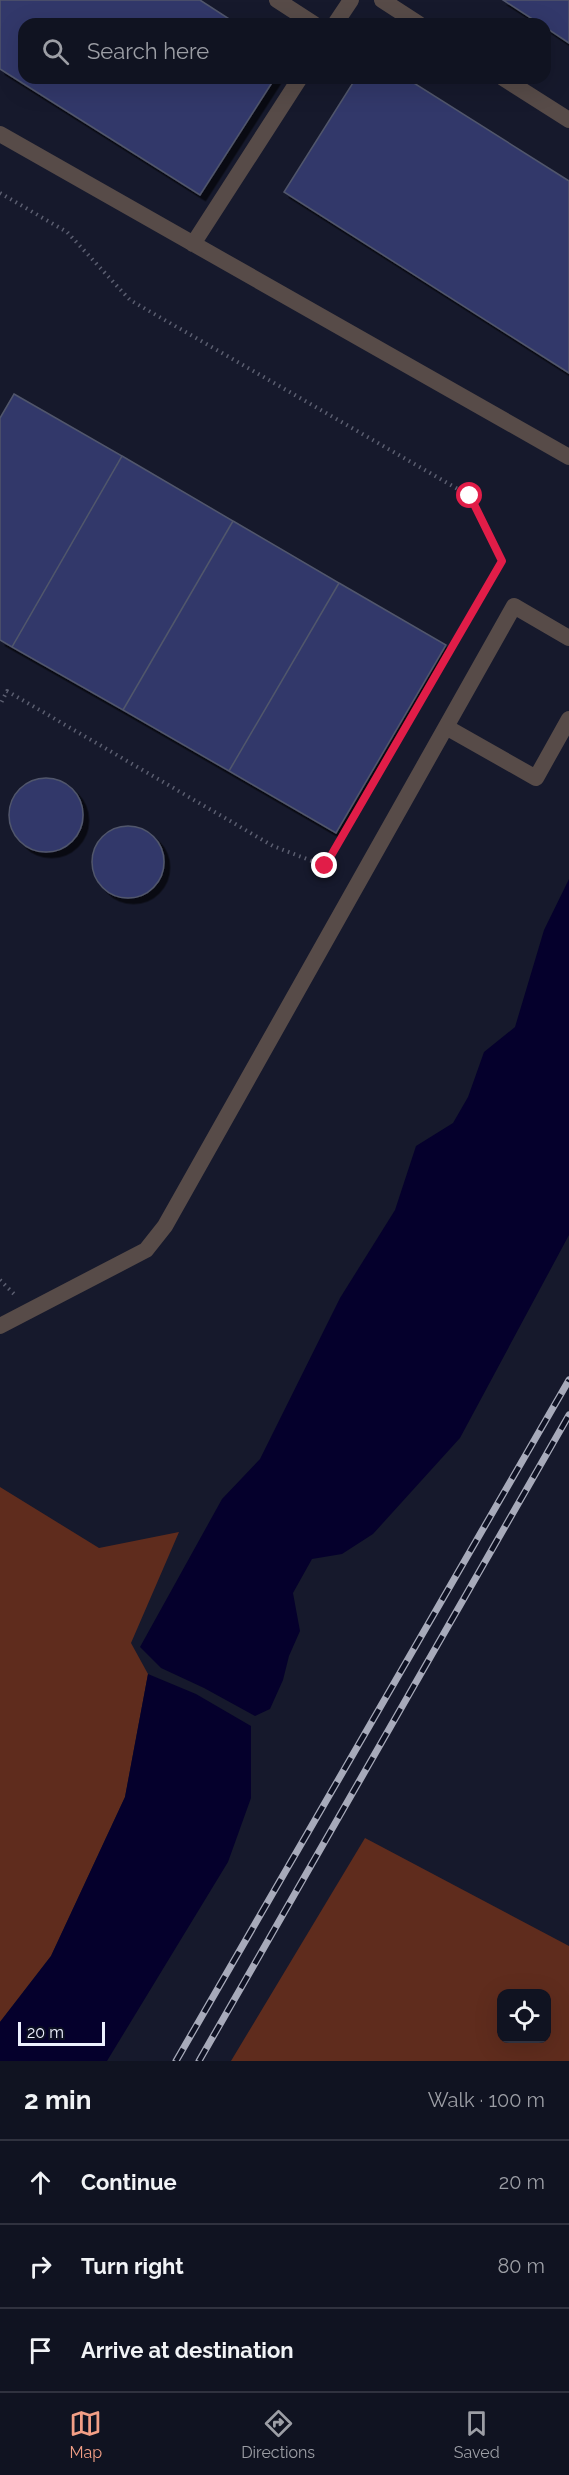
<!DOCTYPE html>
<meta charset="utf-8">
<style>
body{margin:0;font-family:Raleway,sans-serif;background:#1e202e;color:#f1f3f6}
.controls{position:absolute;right:18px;bottom:18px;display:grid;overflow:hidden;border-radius:12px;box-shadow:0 6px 24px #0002}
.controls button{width:54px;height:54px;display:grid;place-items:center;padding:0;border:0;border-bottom:2px solid #30323f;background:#101321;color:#f1f3f6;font:30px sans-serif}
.scale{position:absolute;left:18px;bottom:15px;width:87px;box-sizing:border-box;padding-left:6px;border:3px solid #edf0fe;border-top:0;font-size:16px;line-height:21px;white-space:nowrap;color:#edf0fe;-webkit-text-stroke:4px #0d1022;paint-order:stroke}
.stop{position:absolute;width:18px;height:18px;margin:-14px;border:4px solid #e11d48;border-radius:50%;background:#fff}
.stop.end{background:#e11d48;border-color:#fff;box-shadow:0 2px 6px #0008}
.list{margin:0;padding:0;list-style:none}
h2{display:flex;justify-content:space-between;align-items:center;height:78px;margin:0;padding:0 24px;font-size:26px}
h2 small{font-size:20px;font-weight:400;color:#9c9ea5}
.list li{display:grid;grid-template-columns:39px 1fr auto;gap:18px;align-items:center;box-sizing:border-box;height:84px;padding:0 24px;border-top:2px solid #30323f}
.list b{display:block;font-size:22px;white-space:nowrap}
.list em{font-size:20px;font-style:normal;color:#9c9ea5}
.icon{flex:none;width:33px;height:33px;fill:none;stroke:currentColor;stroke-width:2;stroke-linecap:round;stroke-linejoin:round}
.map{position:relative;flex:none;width:569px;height:2061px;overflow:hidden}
.search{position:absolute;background:#101321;box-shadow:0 6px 24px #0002;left:18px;right:18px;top:18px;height:66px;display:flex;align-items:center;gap:15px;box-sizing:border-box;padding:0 21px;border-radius:18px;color:#9c9ea5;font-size:22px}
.sheet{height:330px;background:#101321}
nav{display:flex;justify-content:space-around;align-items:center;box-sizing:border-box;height:84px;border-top:2px solid #30323f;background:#101321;font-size:16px;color:#9c9ea5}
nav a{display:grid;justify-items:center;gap:3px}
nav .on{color:#f39f86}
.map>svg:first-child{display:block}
</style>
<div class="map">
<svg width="569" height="2061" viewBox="0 0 569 2061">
<defs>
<filter id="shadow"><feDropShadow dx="5.5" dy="5.5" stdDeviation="0" flood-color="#0009"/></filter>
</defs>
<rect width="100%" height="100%" fill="#16192c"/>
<path fill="#5f2c1d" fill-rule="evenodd" d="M0,1487L99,1548L179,1532L131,1643L148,1674L125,1797L51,1956L0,2022Z
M365,1838L569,1946V2061H231ZM502,1994H546V2038H502Z"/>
<path fill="#05002c" d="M569,879V1235L460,1438L373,1534L342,1554L312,1559L293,1593L300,1631L289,1656L283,1680L270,1709L255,1716L204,1688L161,1668L140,1647L222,1499L260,1459L340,1298L395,1210L416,1146L453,1123L468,1097L484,1052L515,1027L544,930Z
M148,1674L196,1694L251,1726V1798L228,1862L107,2061H0V2022L51,1956L125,1797Z"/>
<path fill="#31396b" stroke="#51566c" stroke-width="1.5" filter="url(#shadow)" d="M0,0H200L237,24H24V78H275L200,195L0,69Z
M503,0H569V43L545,27V24H540Z
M356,78H406L569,181V373L284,192Z
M14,394L122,456L12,647L0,640V418Z
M122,456L233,521L123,710L12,647Z
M233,521L339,583L229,771L123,710Z
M339,583L446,645L336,833L229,771Z
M9 815a37 37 0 1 1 74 0a37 37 0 1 1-74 0Z
M92 862a36 36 0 1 1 72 0a36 36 0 1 1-72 0Z"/>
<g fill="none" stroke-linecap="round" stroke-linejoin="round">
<path stroke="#5b5e70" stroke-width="4" stroke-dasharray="1.5 4.5" stroke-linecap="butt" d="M0,193L67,232L130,300L470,496L502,561L325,866L273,846L7,691L0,705
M0,1280L14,1294"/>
<path stroke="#574b48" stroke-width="16" d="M277,0L314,24
M382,0L419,24
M335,24L351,0
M503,78L569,120
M0,134L569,457
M193,244L300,78
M446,727L536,778L569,719
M0,1326L146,1250L165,1226L514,606L569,638"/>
<g stroke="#a7aaba" stroke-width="7">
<path id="rail" d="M176,2061L569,1380
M199,2061L569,1415"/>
</g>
<use href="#rail" stroke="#0d1022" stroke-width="4.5" stroke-dasharray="14" stroke-linecap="butt"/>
</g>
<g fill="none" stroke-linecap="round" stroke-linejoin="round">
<path stroke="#e11d48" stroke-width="8" d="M325,866L502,561L470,496"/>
</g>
</svg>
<div class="controls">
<button><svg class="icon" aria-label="locate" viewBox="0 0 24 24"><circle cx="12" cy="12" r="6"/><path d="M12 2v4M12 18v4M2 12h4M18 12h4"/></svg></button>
</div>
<div class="scale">20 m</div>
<div class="stop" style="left:470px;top:496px"></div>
<div class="stop end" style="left:325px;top:866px"></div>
<div class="search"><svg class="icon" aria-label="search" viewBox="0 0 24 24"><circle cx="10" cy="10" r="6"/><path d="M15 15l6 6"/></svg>Search here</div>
</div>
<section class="sheet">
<h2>2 min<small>Walk · 100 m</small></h2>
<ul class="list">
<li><svg class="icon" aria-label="ahead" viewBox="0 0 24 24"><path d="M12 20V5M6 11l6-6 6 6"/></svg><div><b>Continue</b></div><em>20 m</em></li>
<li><svg class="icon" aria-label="right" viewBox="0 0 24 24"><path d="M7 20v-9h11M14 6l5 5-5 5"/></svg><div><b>Turn right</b></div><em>80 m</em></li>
<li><svg class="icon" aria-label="arrive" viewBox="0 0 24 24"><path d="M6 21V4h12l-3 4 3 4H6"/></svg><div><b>Arrive at destination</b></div></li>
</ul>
</section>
<nav>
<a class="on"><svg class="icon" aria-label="map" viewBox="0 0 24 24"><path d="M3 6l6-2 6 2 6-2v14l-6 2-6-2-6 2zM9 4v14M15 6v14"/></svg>Map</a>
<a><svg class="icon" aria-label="directions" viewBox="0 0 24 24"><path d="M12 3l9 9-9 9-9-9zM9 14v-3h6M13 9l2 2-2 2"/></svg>Directions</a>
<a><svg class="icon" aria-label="saved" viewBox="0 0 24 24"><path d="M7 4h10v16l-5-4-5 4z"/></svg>Saved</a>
</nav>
